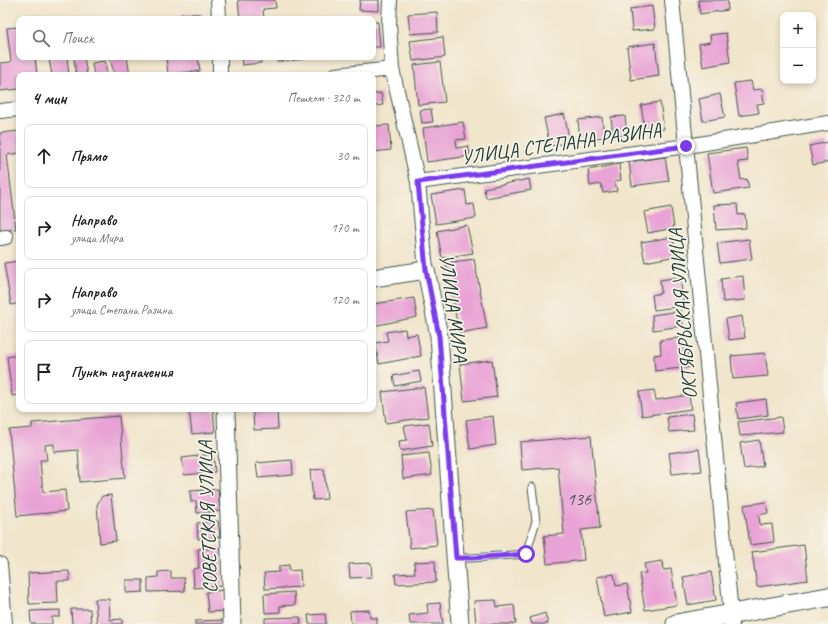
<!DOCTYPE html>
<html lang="ru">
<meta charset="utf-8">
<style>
body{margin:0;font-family:Caveat,sans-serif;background:#f6f6f6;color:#202124}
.controls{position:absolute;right:12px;top:12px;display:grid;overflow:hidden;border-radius:8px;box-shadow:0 2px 6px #0003}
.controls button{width:36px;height:36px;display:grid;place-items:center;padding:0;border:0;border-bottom:1px solid #e0e0e0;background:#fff;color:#202124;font:20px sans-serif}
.stop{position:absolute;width:12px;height:12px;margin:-9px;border:3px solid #7c3aed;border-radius:50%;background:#fff}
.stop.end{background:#7c3aed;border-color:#fff;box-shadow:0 1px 4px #0008}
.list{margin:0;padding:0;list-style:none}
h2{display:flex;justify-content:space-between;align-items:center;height:52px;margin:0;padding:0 16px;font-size:17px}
h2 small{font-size:13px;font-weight:400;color:#757577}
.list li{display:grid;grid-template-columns:26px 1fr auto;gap:12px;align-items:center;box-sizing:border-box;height:64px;margin:0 8px 8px;padding:0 8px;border:1px solid #e0e0e0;border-radius:8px}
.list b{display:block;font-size:15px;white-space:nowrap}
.list p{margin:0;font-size:13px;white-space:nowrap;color:#757577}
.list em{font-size:13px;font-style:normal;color:#757577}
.icon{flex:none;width:22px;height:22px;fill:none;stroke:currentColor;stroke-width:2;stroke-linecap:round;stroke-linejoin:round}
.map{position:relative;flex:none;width:828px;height:624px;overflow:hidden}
.search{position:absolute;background:#fff;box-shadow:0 2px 6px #0003;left:16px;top:16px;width:360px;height:44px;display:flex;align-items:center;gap:10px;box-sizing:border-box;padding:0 14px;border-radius:8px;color:#757577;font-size:15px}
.panel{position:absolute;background:#fff;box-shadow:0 2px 6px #0003;left:16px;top:72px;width:360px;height:340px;border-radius:8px}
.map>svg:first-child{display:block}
</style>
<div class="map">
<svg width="828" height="624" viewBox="0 0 828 624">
<rect width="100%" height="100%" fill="#f7f3e8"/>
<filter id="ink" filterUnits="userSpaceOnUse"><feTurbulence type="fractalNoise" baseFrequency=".025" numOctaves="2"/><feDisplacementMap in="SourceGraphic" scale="8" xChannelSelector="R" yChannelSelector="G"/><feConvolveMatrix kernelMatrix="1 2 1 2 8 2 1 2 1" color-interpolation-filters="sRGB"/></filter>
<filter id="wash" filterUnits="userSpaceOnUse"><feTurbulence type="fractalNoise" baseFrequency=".012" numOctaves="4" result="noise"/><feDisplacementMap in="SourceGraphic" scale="16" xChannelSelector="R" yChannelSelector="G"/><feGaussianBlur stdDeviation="0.9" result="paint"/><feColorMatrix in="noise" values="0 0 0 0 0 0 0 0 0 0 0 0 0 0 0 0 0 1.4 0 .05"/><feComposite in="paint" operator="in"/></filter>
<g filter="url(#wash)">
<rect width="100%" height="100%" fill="#f1e5cb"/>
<g id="blocks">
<path fill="#e9a2d5" d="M238,0H275L276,8L263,9L264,19H240Z
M360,0H379V11L359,10Z
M698,0H727L728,10L700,14Z
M652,6L655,29L632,31L630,9Z
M437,12L438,32L410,34L408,14Z
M181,14H200L201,19H182Z
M373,22H378L380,47H373Z
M19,27V57H35L37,75H19V89L0,91V63L11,62L7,28Z
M726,33L730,62L703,67L699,44L711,42L710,35Z
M443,37L445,57L413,61L410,41Z
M655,43L659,76L631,80L627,47Z
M65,57H67L69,75H52L49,59Z
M74,57H84L87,75H76Z
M110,57H127L130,75H114Z
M166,57H198L200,71L168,74Z
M241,57H260L261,63L242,65Z
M276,57H305V59L277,62Z
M105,61L107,75H94L92,63Z
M440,62L445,102L418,105L414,65Z
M751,81L753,90L762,89L764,103L757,104L759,113L739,116L734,83Z
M381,93L383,105L373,106V94Z
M720,94L725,117L703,121L699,99Z
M660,102L664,129L645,131L641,105Z
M431,109L433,122L422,123L420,110Z
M564,114L570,142L550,146L544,118Z
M625,116L627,135L613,136L611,117Z
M602,117L604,137L580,140L578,120Z
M463,122L466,139L456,140L457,148L468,146L470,156L427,162L423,128Z
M389,125L391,150L373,152V126Z
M19,131V153L7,155L16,229L0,231V133Z
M828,142V162L813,165L809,146Z
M746,148L748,161L738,162L741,180L747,179L749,188L713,193L707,153Z
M665,157L669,181L632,186L629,162Z
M619,164L621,180L615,181L617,191L603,193L601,184L590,186L588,170Z
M529,179L531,190L486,198L484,188Z
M465,190L467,205L474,204L476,218L436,224L431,195Z
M737,204L738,215L745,214L746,228L716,230L714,205Z
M671,207L674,228L648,233L644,212Z
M467,225L473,253L442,258L437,231Z
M673,237L676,256L645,262L641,242Z
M749,239L752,259L720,263L717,243Z
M474,259L487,328L459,333L446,263Z
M19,261V303L11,305L4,263Z
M743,276L745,300L723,302L721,279Z
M680,277L684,306L654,310L652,295L661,293L660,280Z
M414,298L417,317L373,326V304Z
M681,311L683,326L653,330L652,315Z
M742,316L745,338L729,340L726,319Z
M405,329L406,336L417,334L421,356L379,364L375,343L388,341L386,332Z
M687,337L690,367L655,371L654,355L661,354L660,340Z
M765,353L768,376L733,379L731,356Z
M19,355V395L12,396L7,357Z
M492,360L497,397L464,401L460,364Z
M419,371L421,381L395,386L393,376Z
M424,387L428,417L386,423L382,392Z
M654,390L656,400L689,395L691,409L642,416L639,392Z
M766,399L768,415L738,419L736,403Z
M189,409H213L215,432L192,434Z
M277,410L278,429L254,430L253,412Z
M692,414L694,430L669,432L667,417Z
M119,416L125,478L80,482L78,450L54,452V444L45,445L47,460H40L43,492L65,490L67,511L17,516L9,430L32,428V423Z
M493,416L496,445L470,449L466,420Z
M781,417L783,432L740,436L738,422Z
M429,423L432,446L400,451L399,441L407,440L404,426Z
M591,436L600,528L581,530L584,560L547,564L544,536L564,534L558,467L522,470L520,442Z
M759,440L763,466L744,469L740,443Z
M699,449L702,471L672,474L669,453Z
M429,453L432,475L403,479L401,456Z
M213,454L215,472L184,475L182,458Z
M292,460L293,475L258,478L256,463Z
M324,469L327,499L313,500L310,470Z
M218,489L220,511L197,513L196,501L191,502L190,491Z
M111,495L116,541L100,543L97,505L102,496Z
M766,502L768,513L759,515L760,525L772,524L774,542L750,545L744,505Z
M433,510L437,545L410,548L406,512Z
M218,521L220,537L198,539L197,523Z
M804,545L808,580L757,587L752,552Z
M221,548L223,586L194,588L193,569L199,568L198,549Z
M435,561L436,582L396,584L395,574L415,573L414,562Z
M662,561L663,570L671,569L677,605L645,610L639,574L646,573L644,564Z
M371,563L372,577L350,578L349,564Z
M289,565V571L300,570L301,587L265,589L264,573L279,572V566Z
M69,571L70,581H57L58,603L29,604L28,573Z
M171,571V578H184L185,591L148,592V578L158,577V572Z
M711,572L716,600L688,605L683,577Z
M614,574L616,586L627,584L632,612L604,617L597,577Z
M126,580H143V592L126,593Z
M223,590L225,611L208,612L206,592Z
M294,592L295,605L280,606V612L265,613L264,594Z
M95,599H109L110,620L122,619V624H97Z
M496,600L497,607L514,605L516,624H476L474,601Z
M440,603L443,624H410L409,615L428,613L427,604Z
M71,609H90L91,623L72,624Z
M60,610V617H52V624H31L30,611Z
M369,610L370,618H377V624H351L350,611Z
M545,613L548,624H532L530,618Z
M325,614L326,624H309L308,615Z
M300,617L301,624H265V618Z
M225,620V624H195V621Z"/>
</g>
</g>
<g filter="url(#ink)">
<use href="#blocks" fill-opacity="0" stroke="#3e564b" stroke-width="1"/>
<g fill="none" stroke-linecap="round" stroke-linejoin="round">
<g stroke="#3e564b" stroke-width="9">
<path id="service" d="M456,558H472L526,554L536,521L532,487"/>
</g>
<g stroke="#3e564b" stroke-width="16">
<path id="minor" d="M218,0L219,19
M390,0L389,24L392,69L418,182L426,270
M672,0L732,624
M220,57V75
M335,75L392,69
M0,111L19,109
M418,182L687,146L828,123
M0,238L6,237
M0,564L5,624"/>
</g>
<g stroke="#3e564b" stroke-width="19">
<path id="tertiary" d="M373,278L426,270L439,336L460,624
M226,409L232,624"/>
</g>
<g stroke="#3e564b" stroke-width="21">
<path id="secondary" d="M676,624L828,597"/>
</g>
<use href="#service" stroke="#fff" stroke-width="7"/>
<use href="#minor" stroke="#fff" stroke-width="14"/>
<use href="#tertiary" stroke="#fff" stroke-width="17"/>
<use href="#secondary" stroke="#fff" stroke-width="19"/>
</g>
</g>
<g fill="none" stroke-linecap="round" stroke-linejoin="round" filter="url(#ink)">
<path stroke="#7c3aed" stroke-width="5" d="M526,554L472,558H456L439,336L426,270L418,182L686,146"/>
</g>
<g text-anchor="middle" stroke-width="3.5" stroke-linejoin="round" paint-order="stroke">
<g font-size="18" fill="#52565c">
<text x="579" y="505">136</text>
</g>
<g font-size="20" fill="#1f3d34" stroke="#f7f3e8">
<text transform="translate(561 143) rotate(-8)" y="7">УЛИЦА СТЕПАНА РАЗИНА</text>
<text transform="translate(454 308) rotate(82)" y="7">УЛИЦА МИРА</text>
<text transform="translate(682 314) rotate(-95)" y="7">ОКТЯБРЬСКАЯ УЛИЦА</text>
<text transform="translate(207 517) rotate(-92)" y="7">СОВЕТСКАЯ УЛИЦА</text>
</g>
</g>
</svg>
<div class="controls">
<button>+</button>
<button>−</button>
</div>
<div class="stop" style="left:526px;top:554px"></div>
<div class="stop end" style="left:686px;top:146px"></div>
<div class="search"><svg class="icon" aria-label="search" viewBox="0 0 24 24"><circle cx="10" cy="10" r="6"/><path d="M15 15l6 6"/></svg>Поиск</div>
<section class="panel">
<h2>4 мин<small>Пешком · 320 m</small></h2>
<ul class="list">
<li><svg class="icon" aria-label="ahead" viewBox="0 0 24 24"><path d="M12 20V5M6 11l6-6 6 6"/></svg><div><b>Прямо</b></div><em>30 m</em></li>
<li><svg class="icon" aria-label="right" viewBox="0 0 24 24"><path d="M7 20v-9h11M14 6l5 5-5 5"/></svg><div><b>Направо</b><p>улица Мира</p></div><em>170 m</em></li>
<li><svg class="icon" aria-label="right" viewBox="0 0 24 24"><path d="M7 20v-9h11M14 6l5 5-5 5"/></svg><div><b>Направо</b><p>улица Степана Разина</p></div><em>120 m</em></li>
<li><svg class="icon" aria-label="arrive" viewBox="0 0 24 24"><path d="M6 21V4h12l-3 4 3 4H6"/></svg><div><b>Пункт назначения</b></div></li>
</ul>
</section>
</div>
